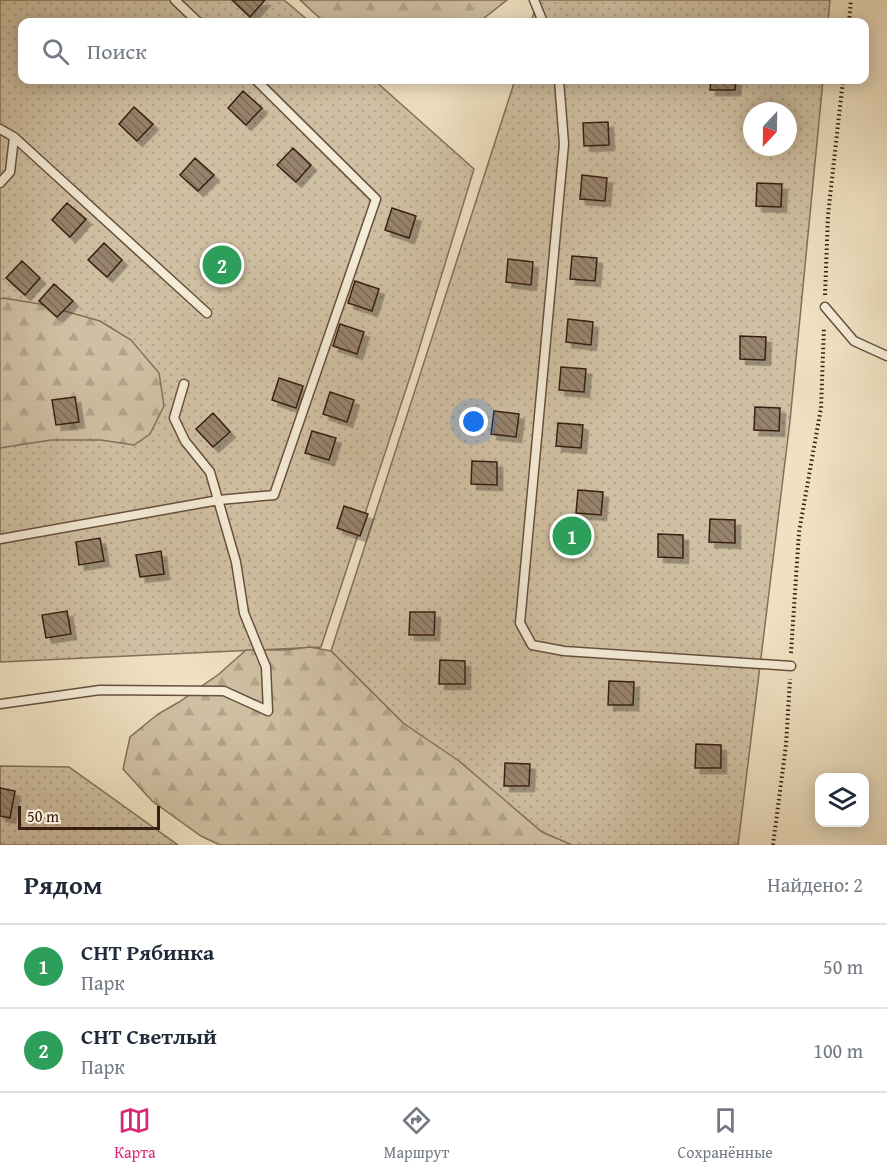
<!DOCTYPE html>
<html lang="ru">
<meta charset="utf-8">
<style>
body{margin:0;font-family:"Gentium Book Plus",serif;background:#f2f2f3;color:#1f2937}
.controls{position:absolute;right:18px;bottom:18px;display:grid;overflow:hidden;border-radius:12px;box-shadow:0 3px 15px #0003}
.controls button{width:54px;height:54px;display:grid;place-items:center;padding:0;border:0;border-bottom:2px solid #e0e1e3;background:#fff;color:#1f2937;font:30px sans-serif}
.compass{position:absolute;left:743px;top:102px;width:54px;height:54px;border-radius:50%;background:#fff;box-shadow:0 3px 15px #0003;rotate:202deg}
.scale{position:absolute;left:18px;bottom:15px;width:142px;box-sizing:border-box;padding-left:6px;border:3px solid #391f12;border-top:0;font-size:16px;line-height:21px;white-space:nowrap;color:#391f12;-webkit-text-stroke:4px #f5ecd7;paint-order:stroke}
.you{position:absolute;left:474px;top:422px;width:21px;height:21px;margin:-15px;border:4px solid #fff;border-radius:50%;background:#1a73e8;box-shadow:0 0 0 9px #1a73e833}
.badge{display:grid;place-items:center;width:39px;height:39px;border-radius:50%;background:#db2777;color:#fff;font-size:20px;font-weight:700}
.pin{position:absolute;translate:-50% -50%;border:3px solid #fff;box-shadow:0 2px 6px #0006}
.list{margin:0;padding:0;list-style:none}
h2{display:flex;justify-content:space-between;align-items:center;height:78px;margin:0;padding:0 24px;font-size:26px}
h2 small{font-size:20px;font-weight:400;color:#747a83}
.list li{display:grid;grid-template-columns:39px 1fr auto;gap:18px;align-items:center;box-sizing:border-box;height:84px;padding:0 24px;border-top:2px solid #e0e1e3}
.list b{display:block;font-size:22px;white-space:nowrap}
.list p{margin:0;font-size:20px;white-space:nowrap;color:#747a83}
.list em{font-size:20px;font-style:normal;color:#747a83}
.icon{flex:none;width:33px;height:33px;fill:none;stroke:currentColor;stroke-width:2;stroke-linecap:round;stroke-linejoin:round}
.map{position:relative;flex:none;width:887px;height:845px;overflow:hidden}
.search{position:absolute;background:#fff;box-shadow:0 3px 15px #0003;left:18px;right:18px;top:18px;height:66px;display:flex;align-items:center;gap:15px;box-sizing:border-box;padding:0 21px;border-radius:12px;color:#747a83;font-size:22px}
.sheet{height:246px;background:#fff}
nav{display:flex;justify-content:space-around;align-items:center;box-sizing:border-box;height:84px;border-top:2px solid #e0e1e3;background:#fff;font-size:16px;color:#747a83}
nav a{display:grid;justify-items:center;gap:3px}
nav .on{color:#db2777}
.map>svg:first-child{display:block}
</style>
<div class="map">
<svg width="887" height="845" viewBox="0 0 887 845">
<defs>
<pattern id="green-dots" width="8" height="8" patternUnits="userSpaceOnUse" patternTransform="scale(1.5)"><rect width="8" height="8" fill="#d0c0a3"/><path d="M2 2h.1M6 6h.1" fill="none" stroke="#b3a58b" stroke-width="1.8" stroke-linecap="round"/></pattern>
<pattern id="forest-firs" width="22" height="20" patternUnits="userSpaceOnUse" patternTransform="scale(1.5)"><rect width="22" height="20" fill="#d0c0a3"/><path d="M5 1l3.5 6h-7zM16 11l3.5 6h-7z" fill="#b3a58b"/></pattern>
<pattern id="building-back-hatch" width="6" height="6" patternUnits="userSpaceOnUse" patternTransform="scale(1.5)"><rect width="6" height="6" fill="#98846d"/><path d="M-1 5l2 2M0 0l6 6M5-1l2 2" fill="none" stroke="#7d6b58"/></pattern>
<filter id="shadow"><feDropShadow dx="5.5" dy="5.5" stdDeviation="0" flood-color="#0004"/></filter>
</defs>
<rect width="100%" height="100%" fill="#efe1c1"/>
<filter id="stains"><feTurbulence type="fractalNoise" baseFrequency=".00333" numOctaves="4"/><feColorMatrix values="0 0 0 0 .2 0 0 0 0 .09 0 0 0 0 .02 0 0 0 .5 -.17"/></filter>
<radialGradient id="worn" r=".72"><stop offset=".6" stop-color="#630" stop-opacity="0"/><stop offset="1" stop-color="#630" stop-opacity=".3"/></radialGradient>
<path fill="url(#green-dots)" stroke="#84705a" stroke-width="1.5" fill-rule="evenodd" d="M0,0H284L310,22H22V80H374L474,169L415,362L321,647L0,662Z
M538,0H830L828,22H531Z
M515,80H823L790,421L738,845H543L403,723L331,651ZM752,111H788V147H752Z
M0,766L69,767L178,845H0Z"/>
<path fill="url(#forest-firs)" stroke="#84705a" stroke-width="1.5" d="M300,0H507L479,22H324Z
M3,298L40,304L100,321L131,340L159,373L164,406L150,434L134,445L101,440H51L0,448V299Z
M310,647L331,651L403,723L459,761L542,832L572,845H220L201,836L152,801L123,769L130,737L158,714L179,702L219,674L246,650H287Z"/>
<path fill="url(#building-back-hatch)" stroke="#391f12" stroke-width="1.5" filter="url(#shadow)" d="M232,0H265L250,17Z
M711,80H736L735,90H710Z
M243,91L262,108L246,125L228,108Z
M134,107L153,124L137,141L119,124Z
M608,122L609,145L584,146L583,123Z
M293,148L311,165L296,182L277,165Z
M195,158L214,175L198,191L180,175Z
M582,175L607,178L605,201L580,199Z
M757,183L782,184L781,207L756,206Z
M67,203L86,219L70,237L52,220Z
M392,208L416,216L409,238L385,230Z
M104,243L122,260L107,277L88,260Z
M572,256L597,258L595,281L570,279Z
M508,259L533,262L531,285L506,282Z
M22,261L40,278L25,295L6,278Z
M355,281L379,289L372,311L348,303Z
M54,284L73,301L57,317L39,301Z
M568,319L593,322L591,345L566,342Z
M340,324L364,332L357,354L333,346Z
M740,336L766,337L765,360L740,359Z
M561,367L586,369L584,392L559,390Z
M279,378L303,386L296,408L272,400Z
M330,392L354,400L347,422L323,414Z
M75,397L79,422L56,425L52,400Z
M755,407L780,408L779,431L754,430Z
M494,411L519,414L516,437L491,434Z
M213,413L230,432L213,447L196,429Z
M558,423L583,425L581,448L556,446Z
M312,431L336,438L329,460L305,453Z
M472,461L497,462V485L471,484Z
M578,490L603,492L601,515L576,513Z
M344,506L368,514L360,536L337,528Z
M710,519L735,520V543L709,542Z
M658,534L683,535V558L658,557Z
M100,538L104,561L79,565L76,542Z
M161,551L164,574L140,577L136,555Z
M67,611L71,634L46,638L42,615Z
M410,612H435L434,635H409Z
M440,660L465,661V684H439Z
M609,681L634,682L633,705H608Z
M696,744L721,745V768H695Z
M505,763L530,764L529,786H504Z
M0,788L15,791L10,818L0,816Z"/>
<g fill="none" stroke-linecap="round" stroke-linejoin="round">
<g stroke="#66503e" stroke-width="11">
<path id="service" d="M175,0L198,22
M534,0L543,22
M559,80L564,144L520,623L532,645L564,651L791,666
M0,129L14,137L10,172L0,183
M14,137L207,313
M825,307L854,341L887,356
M0,539L219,500L274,495L376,199L256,80
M0,704L100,690L224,691L268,711L266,667L244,613L236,562L210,472L185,441L174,418L184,384"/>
</g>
<path stroke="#391f12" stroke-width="4" stroke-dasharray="1.5 3" stroke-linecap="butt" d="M849,22L851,0
M825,295L828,215L843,80
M791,653L799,532L821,408L824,327
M773,845L786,745L790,679"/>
<use href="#service" stroke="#f5ecd7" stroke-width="8"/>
</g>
<rect width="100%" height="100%" filter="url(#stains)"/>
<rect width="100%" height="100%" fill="url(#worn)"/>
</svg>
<div class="controls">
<button><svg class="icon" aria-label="layers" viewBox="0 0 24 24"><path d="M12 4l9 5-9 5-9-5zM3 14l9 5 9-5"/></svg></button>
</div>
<svg class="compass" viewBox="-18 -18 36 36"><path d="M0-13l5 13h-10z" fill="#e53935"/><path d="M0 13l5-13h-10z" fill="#747a83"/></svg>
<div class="scale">50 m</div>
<div class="you"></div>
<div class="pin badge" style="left:572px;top:536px;background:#2e9e5b">1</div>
<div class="pin badge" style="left:222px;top:265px;background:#2e9e5b">2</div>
<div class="search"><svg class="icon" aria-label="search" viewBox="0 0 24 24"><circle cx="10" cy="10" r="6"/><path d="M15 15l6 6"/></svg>Поиск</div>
</div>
<section class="sheet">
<h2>Рядом<small>Найдено: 2</small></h2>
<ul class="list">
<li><span class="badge" style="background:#2e9e5b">1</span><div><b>СНТ Рябинка</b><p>Парк</p></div><em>50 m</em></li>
<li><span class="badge" style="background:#2e9e5b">2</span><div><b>СНТ Светлый</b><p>Парк</p></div><em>100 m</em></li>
</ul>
</section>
<nav>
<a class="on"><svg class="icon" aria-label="map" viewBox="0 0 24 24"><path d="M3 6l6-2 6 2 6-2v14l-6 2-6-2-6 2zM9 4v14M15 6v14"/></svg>Карта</a>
<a><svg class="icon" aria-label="directions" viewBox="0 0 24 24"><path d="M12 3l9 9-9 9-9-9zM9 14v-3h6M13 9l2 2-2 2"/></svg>Маршрут</a>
<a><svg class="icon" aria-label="saved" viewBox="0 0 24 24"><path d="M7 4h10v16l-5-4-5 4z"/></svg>Сохранённые</a>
</nav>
